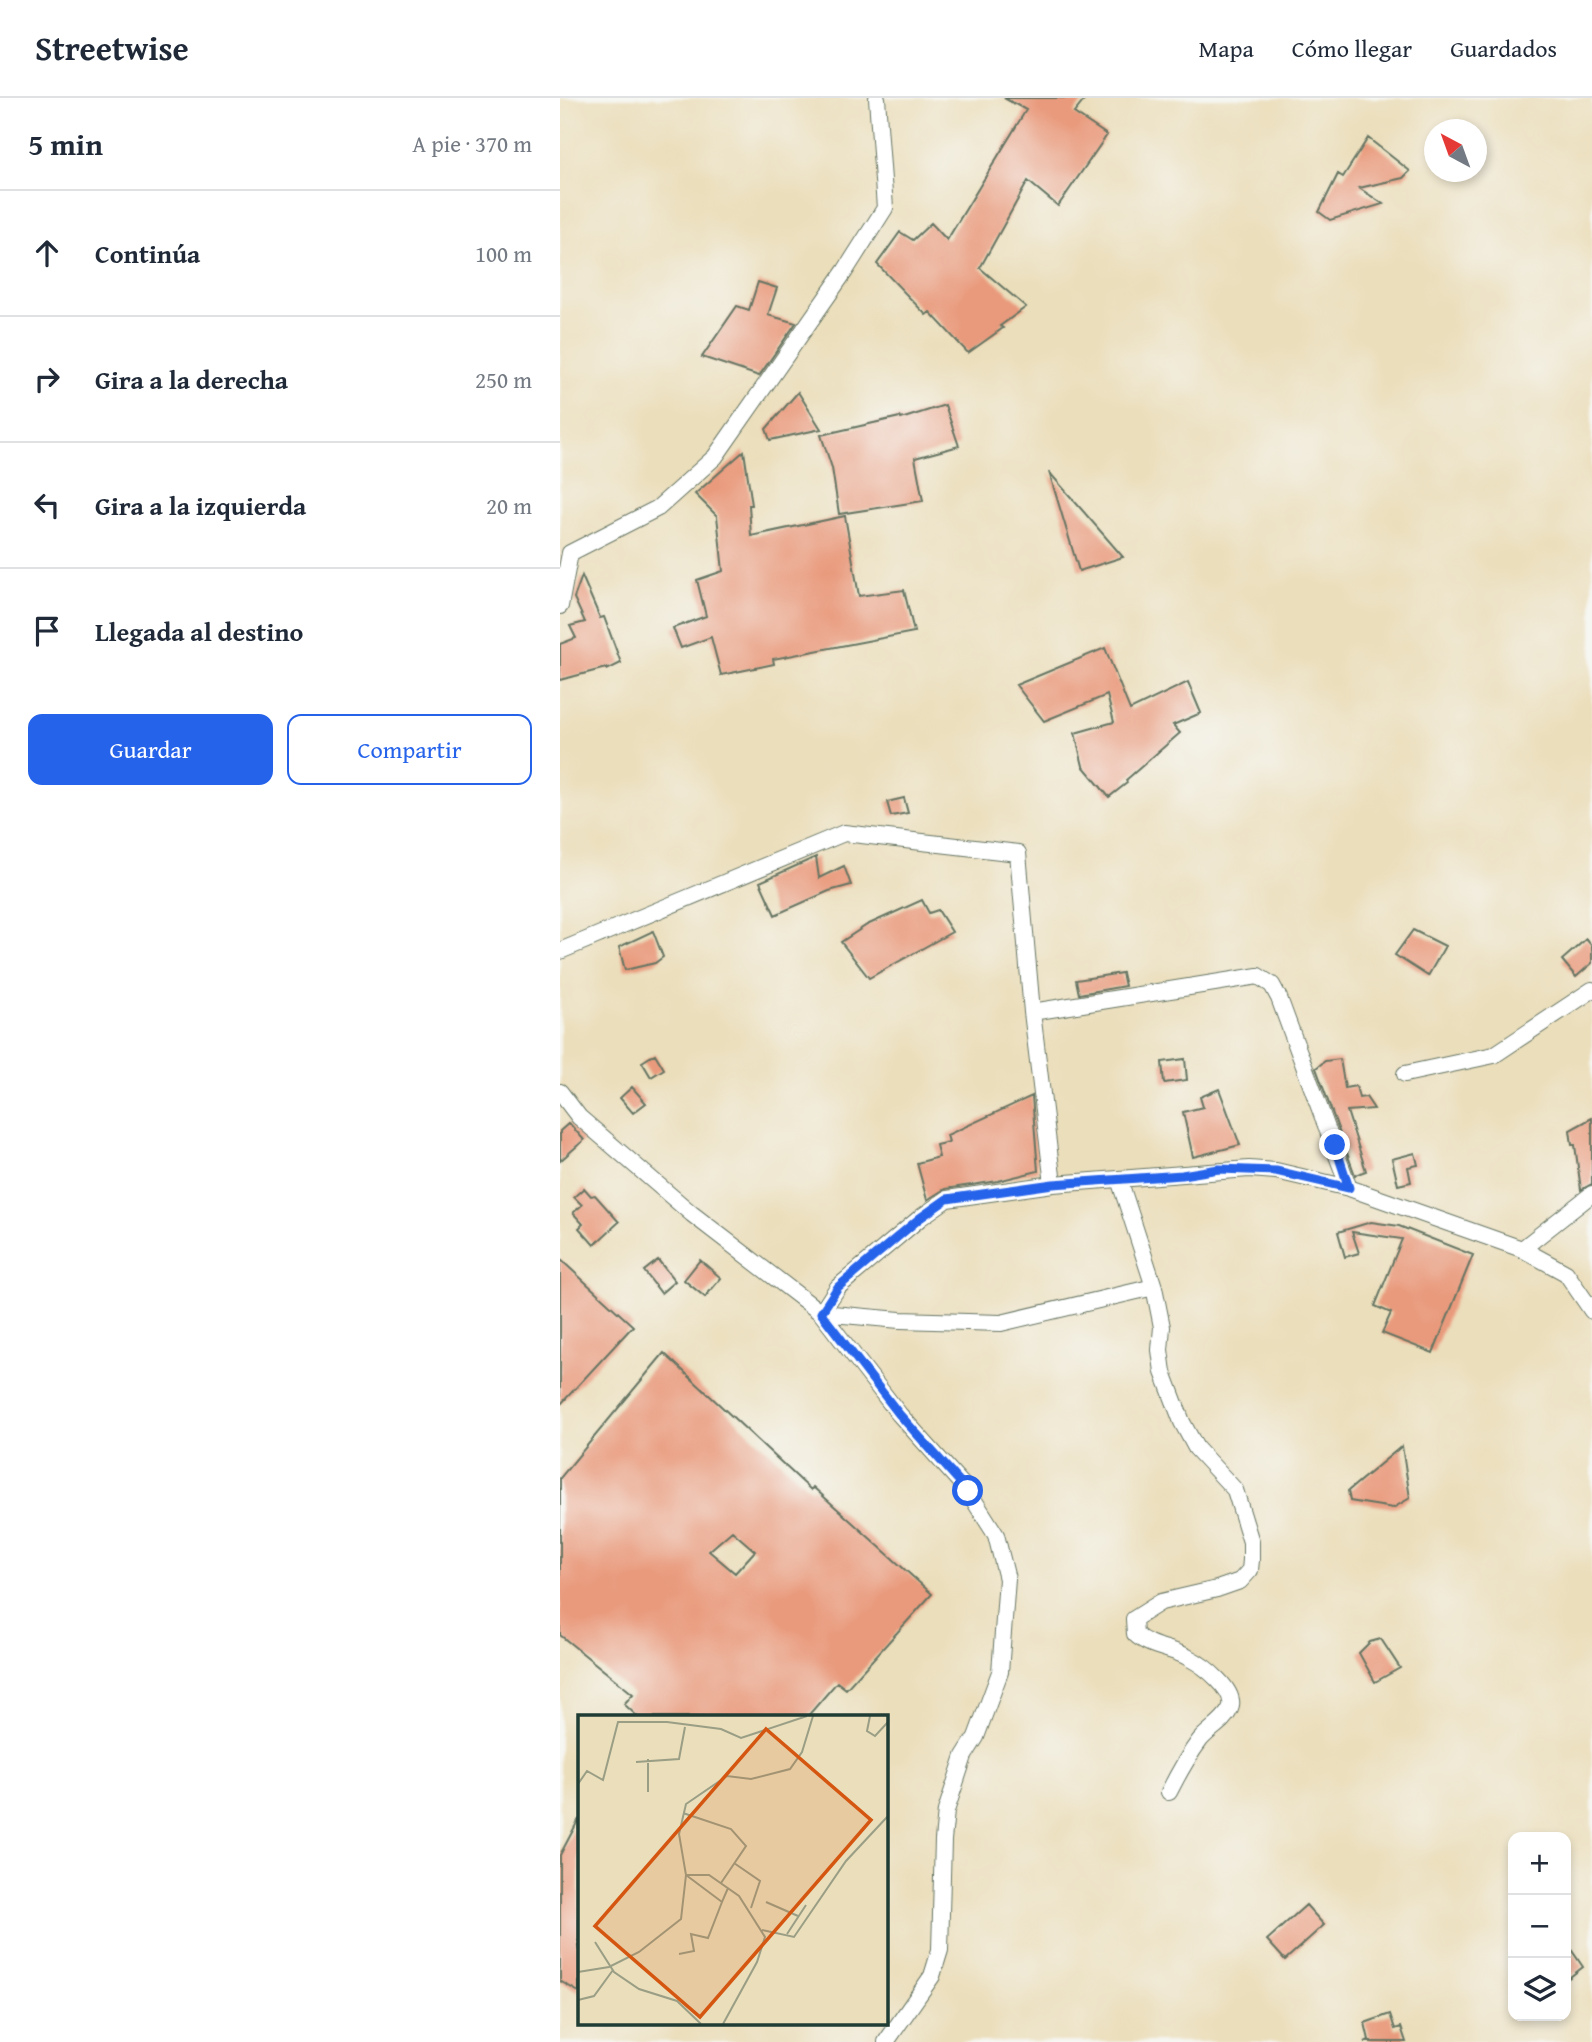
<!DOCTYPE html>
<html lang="es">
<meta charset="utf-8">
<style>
body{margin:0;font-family:"Gentium Book Plus",serif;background:#f2f2f3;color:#1f2937}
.controls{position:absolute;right:21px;bottom:21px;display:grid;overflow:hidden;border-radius:14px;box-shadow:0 4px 10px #0003}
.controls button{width:63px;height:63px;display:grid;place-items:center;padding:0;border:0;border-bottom:2px solid #e0e1e3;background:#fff;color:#1f2937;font:35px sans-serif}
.compass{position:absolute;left:864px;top:21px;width:63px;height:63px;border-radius:50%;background:#fff;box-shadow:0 4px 10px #0003;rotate:319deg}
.stop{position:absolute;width:21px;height:21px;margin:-16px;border:5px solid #2563eb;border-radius:50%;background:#fff}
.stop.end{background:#2563eb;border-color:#fff;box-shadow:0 2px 7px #0008}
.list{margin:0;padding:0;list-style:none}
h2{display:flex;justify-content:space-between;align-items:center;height:91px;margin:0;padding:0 28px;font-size:30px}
h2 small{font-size:23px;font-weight:400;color:#747a83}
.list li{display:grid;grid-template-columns:46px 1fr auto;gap:21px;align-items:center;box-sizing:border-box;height:126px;padding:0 28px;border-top:2px solid #e0e1e3}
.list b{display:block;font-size:26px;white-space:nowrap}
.list em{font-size:23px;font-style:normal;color:#747a83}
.actions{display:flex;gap:14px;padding:21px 28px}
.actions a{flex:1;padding:16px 0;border:2px solid #2563eb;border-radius:14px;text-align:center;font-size:24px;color:#2563eb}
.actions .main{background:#2563eb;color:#fff}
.icon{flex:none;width:38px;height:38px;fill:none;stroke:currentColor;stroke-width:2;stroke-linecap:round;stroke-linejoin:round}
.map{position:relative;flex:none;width:1032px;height:1944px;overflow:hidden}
header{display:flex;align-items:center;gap:42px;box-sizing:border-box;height:98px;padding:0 35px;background:#fff;border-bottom:2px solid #e0e1e3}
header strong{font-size:33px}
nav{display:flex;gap:38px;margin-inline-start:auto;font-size:24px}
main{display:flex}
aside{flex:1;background:#fff}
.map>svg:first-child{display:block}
</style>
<header>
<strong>Streetwise</strong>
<nav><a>Mapa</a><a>Cómo llegar</a><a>Guardados</a></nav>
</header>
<main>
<aside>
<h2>5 min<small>A pie · 370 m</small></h2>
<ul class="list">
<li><svg class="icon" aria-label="ahead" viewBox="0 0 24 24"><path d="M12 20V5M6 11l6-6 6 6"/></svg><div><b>Continúa</b></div><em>100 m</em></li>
<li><svg class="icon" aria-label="right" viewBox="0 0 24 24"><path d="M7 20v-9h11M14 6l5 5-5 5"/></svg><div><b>Gira a la derecha</b></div><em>250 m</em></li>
<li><svg class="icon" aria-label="left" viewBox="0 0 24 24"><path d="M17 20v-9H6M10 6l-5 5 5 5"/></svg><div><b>Gira a la izquierda</b></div><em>20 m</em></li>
<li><svg class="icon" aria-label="arrive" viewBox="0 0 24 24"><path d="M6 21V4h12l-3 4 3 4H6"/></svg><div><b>Llegada al destino</b></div></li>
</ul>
<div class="actions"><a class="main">Guardar</a><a>Compartir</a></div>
</aside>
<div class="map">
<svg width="1032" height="1944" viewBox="0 0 1032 1944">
<rect width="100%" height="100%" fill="#f6f6f2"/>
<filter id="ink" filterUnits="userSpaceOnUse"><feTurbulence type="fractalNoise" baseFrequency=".0143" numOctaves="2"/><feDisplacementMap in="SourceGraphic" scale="14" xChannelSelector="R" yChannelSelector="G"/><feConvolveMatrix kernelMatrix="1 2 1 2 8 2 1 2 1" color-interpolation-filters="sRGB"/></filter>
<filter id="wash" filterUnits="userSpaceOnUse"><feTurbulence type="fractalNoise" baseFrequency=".00686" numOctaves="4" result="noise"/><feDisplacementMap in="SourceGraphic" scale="28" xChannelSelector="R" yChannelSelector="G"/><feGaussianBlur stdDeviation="1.57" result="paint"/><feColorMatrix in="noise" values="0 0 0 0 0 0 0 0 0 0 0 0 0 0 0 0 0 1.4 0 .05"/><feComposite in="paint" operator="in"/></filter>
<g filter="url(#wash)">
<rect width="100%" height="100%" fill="#ebdebb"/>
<g id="blocks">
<path fill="#e99a7b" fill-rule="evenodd" d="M444,0H526L514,15L547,37L498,108L468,83L420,170L466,209L440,228L443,230L408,255L370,214L366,217L317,166L340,134L353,142L371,125L387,142L466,12Z
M808,40L850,73L843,80L799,90L823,106L770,122L759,114L778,76L783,79Z
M198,184L217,190L208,217L236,225L199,278L142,259L177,208L189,212Z
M238,294L261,331L210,342L206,331Z
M385,307L399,348L355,360L363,403L279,416L272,370L261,337L340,319L341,321Z
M184,353L192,407H189L191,438L285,418L299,498L344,492L354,534L213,561L214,566L161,577L151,539L121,550L113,530L146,518L137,482L163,473L157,418L135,396Z
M489,374L563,459L519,473Z
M22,478L40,520L44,519L61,565L47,572L46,570L0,582V546L16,540L10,528L25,524L14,500Z
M545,550L570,612L628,584L641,615L613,627L620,635L566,682L567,685L549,699L523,668L515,635L554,624L547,597L484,623L456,587Z
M344,700L348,715L331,718L327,704Z
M256,759L259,780L284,768L291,787L269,793L215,817L200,784Z
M362,802L369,815L378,812L392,834L309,880L281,844L307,827Z
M853,832L885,848L868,878L835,857Z
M93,833L103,859L95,865L65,872L59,849Z
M1026,841L1032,848V865L1016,879L1002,862Z
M562,875L565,888L519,896L516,882Z
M95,956L104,971L91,979L82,964Z
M625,961L627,982L604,985L602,964Z
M780,961L785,990L796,988L799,1000L806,999L814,1011L787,1013L806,1073L795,1077L756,970L765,963Z
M72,989L86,1005L73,1015L60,1000Z
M659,991L680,1047L633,1059L623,1014L643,1009L640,999Z
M472,998L478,1073L438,1083L385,1091L367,1102L357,1065L379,1059L376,1047L389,1044L387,1037Z
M1032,1020V1086L1021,1092L1015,1047H1012L1010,1032Z
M9,1025L24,1042L0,1063V1033Z
M855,1055L858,1067L848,1069L851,1084L838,1087L832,1061Z
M24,1090L31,1098L35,1097L59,1124L34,1147L19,1130L23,1126L13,1115L22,1107L14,1099Z
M811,1124L839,1128L913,1157L873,1255L822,1235L831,1215L815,1208L842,1141L792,1134L799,1155L785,1159L778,1134Z
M0,1161L73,1228L0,1307Z
M98,1162L115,1183L101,1195L84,1173Z
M140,1162L161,1180L145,1199L124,1182Z
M104,1255L251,1392L253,1389L372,1496L286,1591L277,1584L247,1619H78L64,1606L73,1596L0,1537V1380ZM172,1433L195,1453L175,1475L149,1453Z
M842,1348L850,1400L833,1410L790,1403L788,1393Z
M821,1541L840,1570L815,1584L799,1555L810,1544Z
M19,1721V1894L0,1883V1757Z
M746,1807L764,1827L725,1862L707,1842Z
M1006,1844L1023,1869L1006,1882Z
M830,1916L835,1931L841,1929L846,1944H805L809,1942L805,1925Z"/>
</g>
</g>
<g filter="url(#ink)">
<use href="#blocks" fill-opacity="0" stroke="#667563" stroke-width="2"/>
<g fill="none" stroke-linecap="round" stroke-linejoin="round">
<g stroke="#667563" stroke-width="18">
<path id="minor" d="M0,508L10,455L98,410L155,359L285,173L325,110L317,0
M0,853L284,735L458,755L472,914L493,1086
M472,914L698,878L712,887L719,900L789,1090
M845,976L934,957L1032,892
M0,994L19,1019L132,1116L261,1215L339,1316L408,1393L436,1437L447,1481L440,1574L416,1639L404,1658L386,1713L383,1742L380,1852L372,1878L326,1944
M559,1081L594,1189L441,1225L340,1222L261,1215L278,1189L360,1120L387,1101L493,1086L689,1071L716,1073L789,1090L962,1151L1006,1175L1032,1213
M962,1151L1032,1096
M594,1189L602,1229L600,1252L603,1274L622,1324L636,1350L675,1392L691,1444V1462L690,1472L680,1483L657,1491L601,1504L574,1521L575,1536C590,1550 612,1550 629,1560C643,1567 678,1593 670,1611C664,1624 649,1631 640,1642C628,1658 618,1676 609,1694"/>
</g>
<use href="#minor" stroke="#fff" stroke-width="16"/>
</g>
</g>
<g fill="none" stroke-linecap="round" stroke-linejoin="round" filter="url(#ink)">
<path stroke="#2563eb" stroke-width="9" d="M408,1393L339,1316L261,1215L278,1189L360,1120L387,1101L493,1086L622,1077L659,1071L716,1073L789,1090L775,1047"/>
</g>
<g transform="translate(18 1617)">
<rect width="310" height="310" fill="#ebdebb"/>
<path fill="none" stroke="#999e85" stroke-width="2" d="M292,1L289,16L297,21L310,7M58,47L101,44L107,12M0,69L9,56L25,65L40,7H89L143,14L163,23L229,1M70,77V44M105,98L153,114L168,131L143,168M156,148L182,166L173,193M108,160H131L161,181L187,222L179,247L145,309M108,160L144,187L150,173M188,187L220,201M184,215L216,222L268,146L310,101M209,219L228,190M17,227L36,257L61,274L99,286L123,309M101,239L116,236L113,219L130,223L144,187M0,257L31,252L61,237L103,204L108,160L101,119L108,89L149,61L173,64L212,54L224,37L235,1M0,285L16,281L35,255"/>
<path fill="#d45610" fill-opacity="0.15" stroke="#d45610" stroke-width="3.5" d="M188,14L293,105L122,302L17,211Z"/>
<rect width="310" height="310" fill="none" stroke="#1f3d34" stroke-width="3.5"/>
</g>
</svg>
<div class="controls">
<button>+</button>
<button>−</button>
<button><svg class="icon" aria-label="layers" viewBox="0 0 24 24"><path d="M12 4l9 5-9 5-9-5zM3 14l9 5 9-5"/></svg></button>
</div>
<svg class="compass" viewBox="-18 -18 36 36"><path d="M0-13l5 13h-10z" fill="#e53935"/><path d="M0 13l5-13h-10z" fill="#747a83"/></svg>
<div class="stop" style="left:408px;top:1393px"></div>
<div class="stop end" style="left:775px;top:1047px"></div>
</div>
</main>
